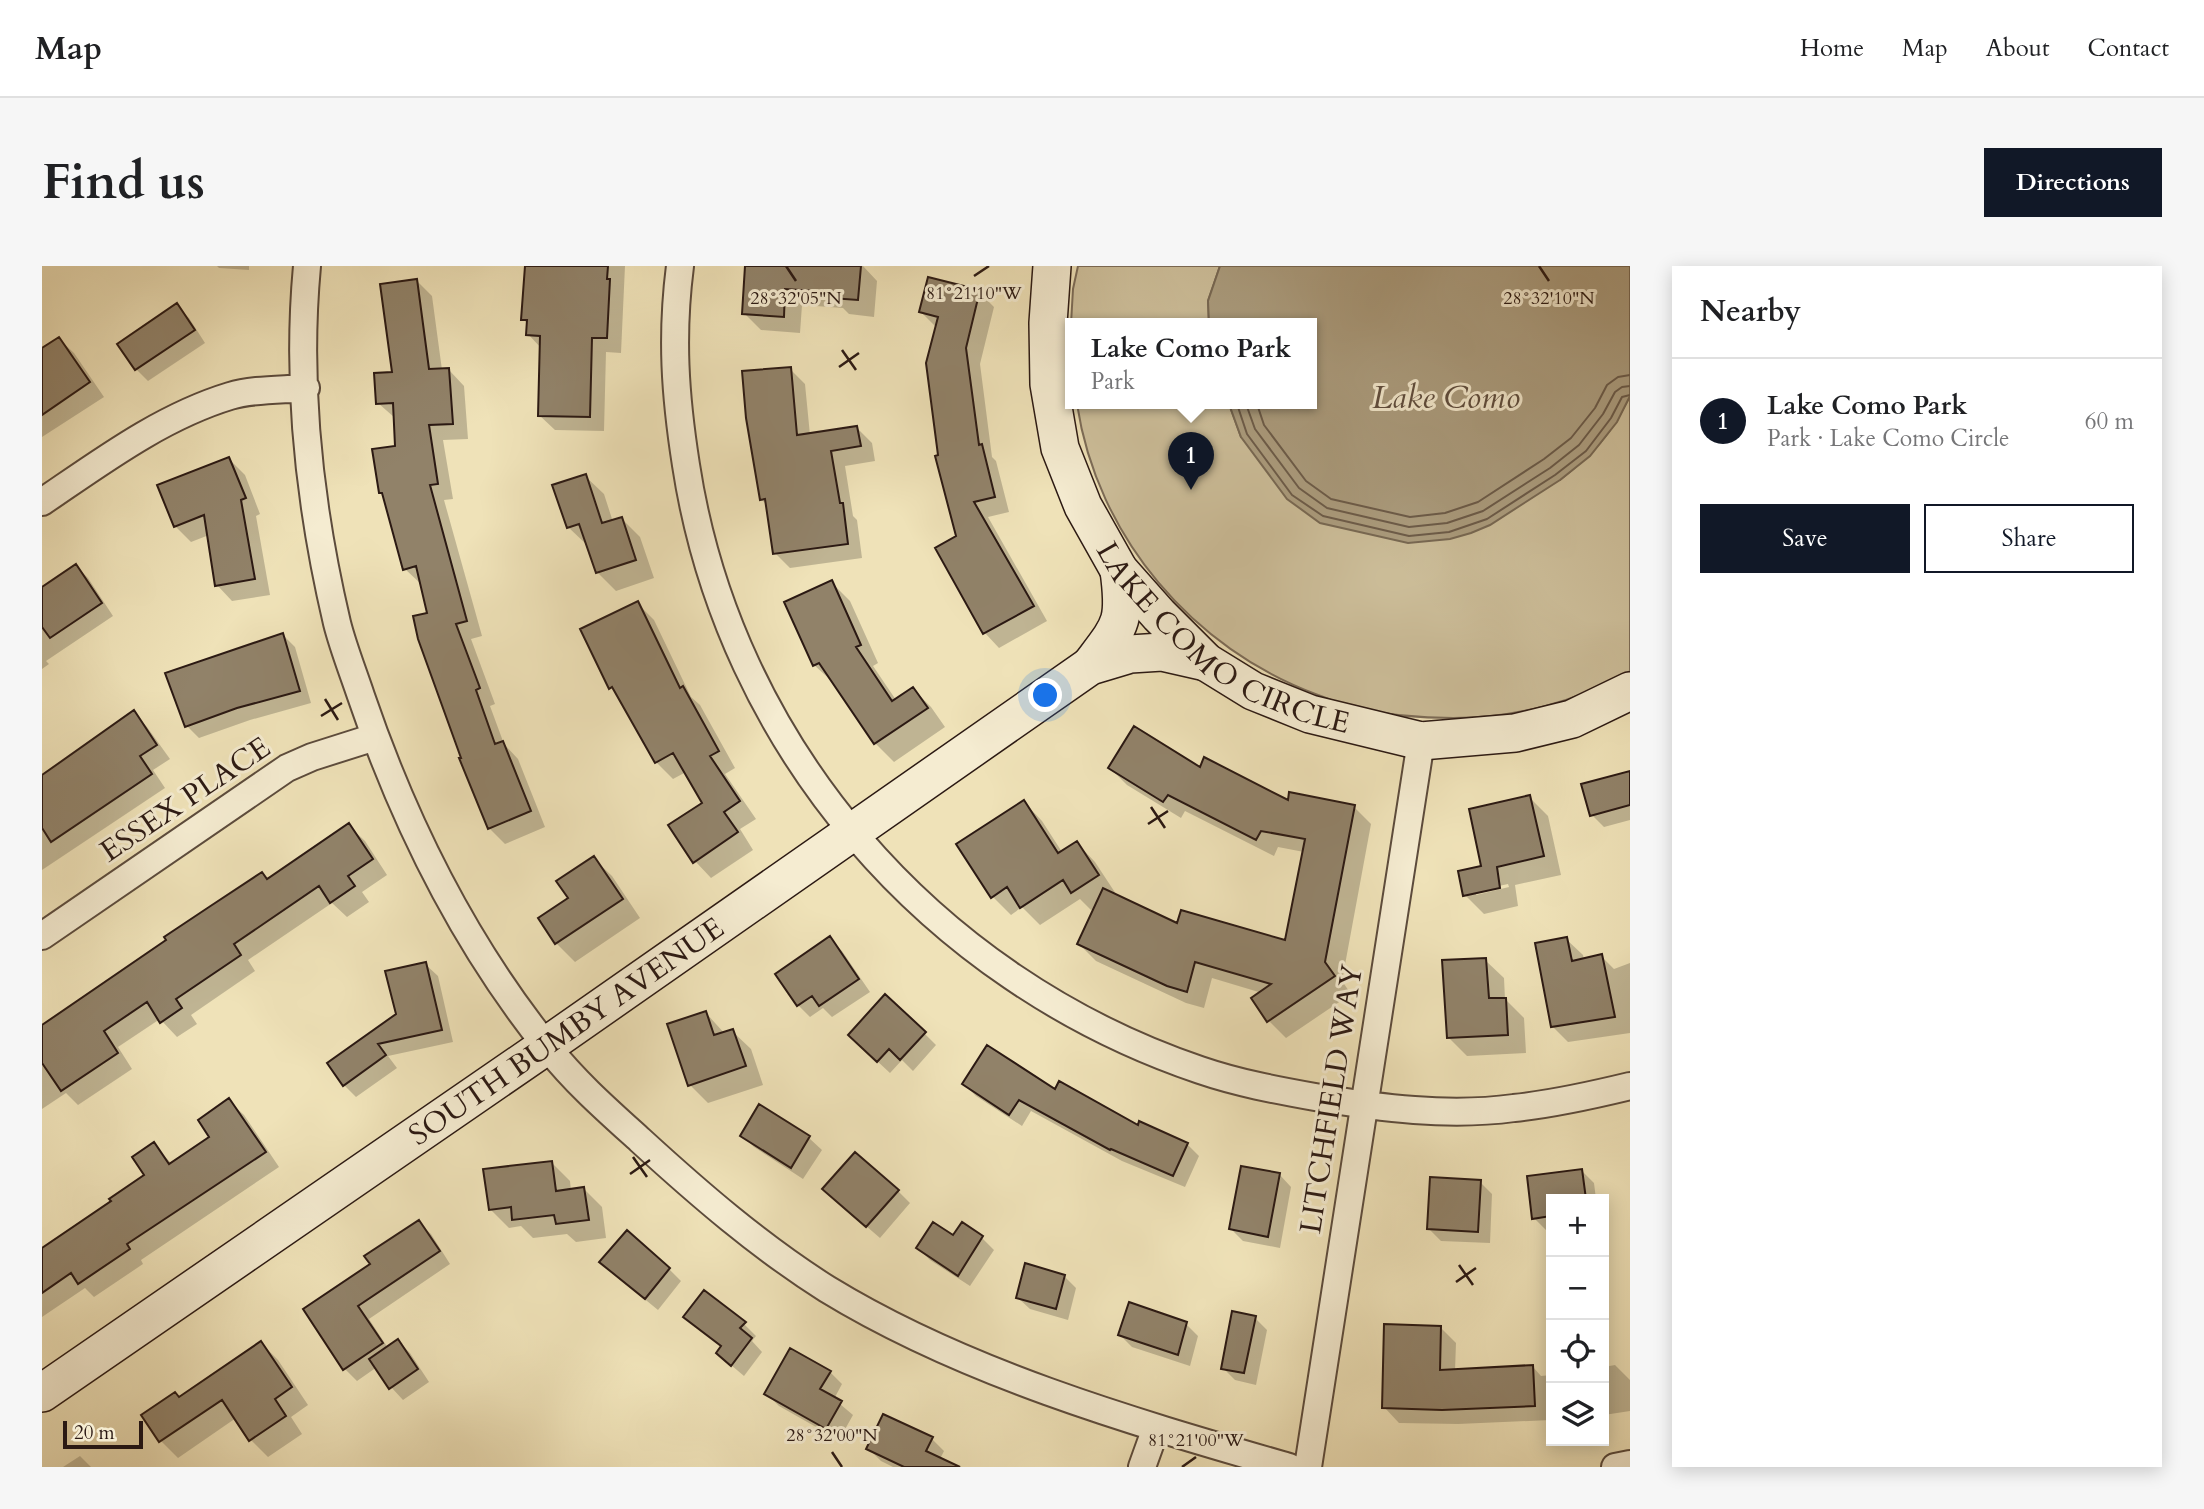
<!DOCTYPE html>
<meta charset="utf-8">
<style>
body{margin:0;font-family:Cardo,serif;background:#f6f6f6;color:#202124}
.controls{position:absolute;right:21px;bottom:21px;display:grid;overflow:hidden;border-radius:0px;box-shadow:0 4px 18px #0003}
.controls button{width:63px;height:63px;display:grid;place-items:center;padding:0;border:0;border-bottom:2px solid #e0e0e0;background:#fff;color:#202124;font:35px sans-serif}
.scale{position:absolute;left:21px;bottom:18px;width:80px;box-sizing:border-box;padding-left:7px;border:4px solid #2b1913;border-top:0;font-size:19px;line-height:24px;white-space:nowrap;color:#2b1913;-webkit-text-stroke:5px #f5ecd1;paint-order:stroke}
.you{position:absolute;left:1004px;top:430px;width:24px;height:24px;margin:-18px;border:5px solid #fff;border-radius:50%;background:#1a73e8;box-shadow:0 0 0 10px #1a73e833}
.badge{display:grid;place-items:center;width:46px;height:46px;border-radius:50%;background:#111827;color:#fff;font-size:23px;font-weight:700}
.pin{position:absolute;translate:-50% -58px;filter:drop-shadow(0 2px 4px #0008)}
.pin::after{content:'';position:absolute;top:37px;width:24px;height:21px;background:inherit;clip-path:polygon(0 0,100% 0,50% 100%)}
.popup{position:absolute;left:1023px;top:52px;width:252px;height:91px;box-sizing:border-box;display:grid;place-content:center;border-radius:0px;background:#fff;filter:drop-shadow(0 2px 5px #0005);font-size:23px;white-space:nowrap;color:#757577}
.popup b{font-size:26px;color:#202124}
.popup::after{content:'';position:absolute;left:50%;top:100%;margin-left:-14px;border:14px solid transparent;border-top-color:#fff}
.list{margin:0;padding:0;list-style:none}
h2{display:flex;justify-content:space-between;align-items:center;height:91px;margin:0;padding:0 28px;font-size:30px}
h2 small{font-size:23px;font-weight:400;color:#757577}
.list li{display:grid;grid-template-columns:46px 1fr auto;gap:21px;align-items:center;box-sizing:border-box;height:126px;padding:0 28px;border-top:2px solid #e0e0e0}
.list b{display:block;font-size:26px;white-space:nowrap}
.list p{margin:0;font-size:23px;white-space:nowrap;color:#757577}
.list em{font-size:23px;font-style:normal;color:#757577}
.actions{display:flex;gap:14px;padding:21px 28px}
.actions a{flex:1;padding:16px 0;border:2px solid #111827;border-radius:0px;text-align:center;font-size:24px;color:#111827}
.actions .main{background:#111827;color:#fff}
.icon{flex:none;width:38px;height:38px;fill:none;stroke:currentColor;stroke-width:2;stroke-linecap:round;stroke-linejoin:round}
.map{position:relative;flex:none;width:1588px;height:1201px;overflow:hidden;border-radius:0px}
header{display:flex;align-items:center;gap:42px;box-sizing:border-box;height:98px;padding:0 35px;background:#fff;border-bottom:2px solid #e0e0e0}
header strong{font-size:33px}
nav{display:flex;gap:38px;margin-inline-start:auto;font-size:24px}
.intro{display:flex;align-items:center;justify-content:space-between;box-sizing:border-box;height:168px;padding:0 42px}
h1{margin:0;font-size:49px}
.button{padding:18px 32px;border-radius:0px;background:#111827;color:#fff;font-size:24px;font-weight:700}
main{display:flex;gap:42px;padding:0 42px}
aside{flex:1;background:#fff;border-radius:0px;box-shadow:0 4px 18px #0003}
.map>svg:first-child{display:block}
</style>
<header>
<strong>Map</strong>
<nav><a>Home</a><a>Map</a><a>About</a><a>Contact</a></nav>
</header>
<div class="intro"><h1>Find us</h1><a class="button">Directions</a></div>
<main>
<div class="map">
<svg width="1588" height="1201" viewBox="0 0 1588 1201">
<rect width="100%" height="100%" fill="#efe2b8"/>
<filter id="stains"><feTurbulence type="fractalNoise" baseFrequency=".00286" numOctaves="4"/><feColorMatrix values="0 0 0 0 .2 0 0 0 0 .09 0 0 0 0 .02 0 0 0 .5 -.17"/></filter>
<radialGradient id="worn" r=".72"><stop offset=".6" stop-color="#630" stop-opacity="0"/><stop offset="1" stop-color="#630" stop-opacity=".3"/></radialGradient>
<path fill="#cec09c" stroke="#7c6c58" stroke-width="2" d="M1036,0H1178L1166,35L1167,58H1029L1031,23Z
M1588,130V405C1535,436 1472,452 1411,452C1377,452 1345,449 1311,442C1299,439 1288,433 1276,429C1151,383 1055,271 1035,138H1187L1199,171L1518,214C1552,187 1568,170 1588,130Z"/>
<path fill="#ac9e80" stroke="#786954" stroke-width="2" d="M1178,0H1588V130L1575,156L1548,190L1518,214L1448,259L1429,267L1408,273L1366,277L1278,257L1245,233L1199,171L1187,138H1270V58H1167L1166,35Z"/>
<path fill="#0003" fill-rule="evenodd" d="M175,0H207V4L177,2Z
M509,0H583L579,87L564,86L562,165L513,164L497,149L499,82L486,68L487,59L481,53Z
M705,0H821L835,15L832,51L807,48L801,42L760,39L758,67L719,64L702,47Z
M375,15L390,30L400,104H407L422,120L426,173L401,174L411,233L402,234L440,370L429,373L453,438L448,440L462,478L476,493L503,561L463,578L447,562L421,493L379,318L363,303L342,229L339,226L355,181L353,152L336,137L352,107Z
M937,26L952,41L938,98L950,191L954,195L967,246L946,251L1005,355L957,382L943,367L895,283L916,271L898,190L894,61L879,46Z
M134,40L147,52L163,77L106,115L94,103L77,78Z
M17,73L32,87L62,131L0,171V84Z
M748,103L763,118L768,169L815,162L830,177L833,195L803,200L811,250L815,254L820,292L748,302L733,287L726,240L719,233Z
M187,193L203,209L218,248L214,250L228,329L190,335L175,319L167,269L149,276L133,260Z
M543,210L562,228L571,256L580,253L598,271L612,312L574,325L555,306L545,279L526,261Z
M34,300L46,312L71,350L4,395L7,398L0,403V323Z
M790,317L808,335L836,397L831,400L854,434L871,423L889,441L903,461L852,496L833,477L792,417L772,399Z
M595,337L612,354L649,431L658,439L693,502L683,508L714,553L698,563L711,584L669,612L653,595L662,537L644,506L631,513L614,496L578,431L568,421Z
M241,369L253,381L269,437L208,454L157,472L145,460Z
M92,447L105,461L128,493L111,504L123,522L0,604V510Z
M1068,502L1158,503L1247,536L1312,541L1329,558L1300,715L1309,728L1244,772L1227,755L1220,727L1170,712L1162,742L1144,737L1054,695L1037,678L1054,641L1049,644L1038,633L998,659L980,641L969,649L950,630L982,536L1000,555L1020,586L1035,577L1053,596L1074,628L1072,629L1137,659L1245,677L1262,586L1236,581L1232,590L1143,545L1139,552L1085,519Z
M1588,507V554L1562,561L1550,549Z
M1487,531L1506,550L1519,609L1473,619L1476,640L1442,648L1423,629ZM1466,618L1467,621L1434,629V625Z
M307,560L323,575L345,609L320,626L327,636L305,651L290,637L206,694L213,705L149,749L155,758L135,771L118,753L76,781L90,803L36,839L24,827L0,843V761Z
M551,592L570,610L598,652L533,696L514,677L499,653L528,633Z
M788,673L800,685L828,726L790,751L781,742L768,751L756,739Z
M1524,673L1541,689L1542,694L1559,690L1572,703L1588,697V767L1526,776L1510,760Z
M1443,694L1462,712L1463,733L1482,752L1484,787L1425,790L1406,771Z
M383,698L396,710L411,776L346,790L355,802L314,831L302,819L356,749Z
M664,747L683,768L690,765L709,783L721,819L666,837L648,819Z
M882,767L894,779L871,805L860,794L848,807L820,781Z
M922,818L1014,825L1096,861L1145,878L1157,890L1143,921L1080,895L989,845L980,860L934,830Z
M187,835L202,849L237,901L99,994L101,998L52,1031L43,1022L0,1051V989L105,909L112,879L130,898L169,871Z
M718,840L767,872L780,884L761,913L712,881L700,869Z
M510,897L528,915L529,925L542,923L560,941L564,972L534,976L525,968L491,972L479,960L467,962L448,943Z
M1540,905L1552,917L1554,933H1509V963L1504,964L1492,952L1487,911Z
M1237,908L1249,921L1238,982L1201,975L1189,963Z
M1438,916L1450,928L1448,977L1399,975L1387,963Z
M856,925L868,937L838,972L795,935Z
M376,956L389,968L408,998L327,1053L346,1082L356,1075L368,1087L387,1116L361,1134L349,1121L335,1101L315,1115L303,1103L263,1044L330,999Z
M920,959L940,972L952,984L928,1020L888,994L876,982L912,972Z
M627,1003L639,1015L616,1044L572,1008Z
M1022,1010L1034,1022L1026,1054L988,1043L975,1031Z
M644,1051L702,1058L714,1070L710,1075L720,1086L702,1110L689,1099L680,1081Z
M1213,1052L1225,1064L1214,1119L1193,1114L1181,1102Z
M1144,1058L1156,1070L1148,1100L1090,1081L1078,1069Z
M1398,1061L1414,1077L1413,1105L1491,1101L1499,1110L1509,1109V1154L1416,1158L1357,1157L1342,1141Z
M219,1077L236,1094L266,1139L249,1151L260,1168L226,1191L209,1174L194,1152L136,1192L119,1175L138,1132Z
M1573,1099L1588,1114V1145L1562,1149V1101Z
M788,1106L800,1118L792,1133L811,1149L797,1174L737,1140L725,1128Z
M890,1173L902,1185L898,1193L906,1201H851L839,1195L827,1183Z
M38,1190L49,1201H21Z"/>
<g fill="none" stroke-linecap="round" stroke-linejoin="round">
<path stroke="#6c5c4a" stroke-width="2" d="M1195,138L1205,168L1250,229L1281,250L1367,270L1407,266L1445,253L1513,209L1544,185L1569,152L1580,131L1588,129
M1204,138L1213,163L1257,222L1285,242L1367,261L1405,257L1441,245L1508,202L1537,179L1561,148L1573,126L1580,121L1588,120
M1215,138L1222,159L1264,215L1289,233L1368,251L1403,247L1436,236L1502,193L1529,172L1553,142L1565,119L1576,111L1588,109"/>
</g>
<path fill="#918269" stroke="#2b1913" stroke-width="2" d="M483,0H566L565,13H568L565,72H550L548,151L496,150L498,70L484,69L485,54H479Z
M703,0H819L816,34L789,32V26L743,23L742,51L700,48Z
M886,11L938,24L924,82L937,179L940,178L953,231L932,236L992,340L941,368L893,282L914,270L893,190L896,189L884,97L896,51L877,46Z
M375,13L387,103L407,102L411,158L387,159L396,218L388,219L425,355L414,358L438,422L434,424L453,478L461,475L489,545L446,563L417,492H419L376,373L371,350L385,347L374,300L361,304L340,227H337L330,183L353,180L351,137L334,138L332,107L350,106L338,18Z
M135,37L153,64L93,104L75,78Z
M17,71L48,116L0,149V82Z
M749,101L755,169L815,160L819,180L789,185L798,237H801L806,278L731,288L723,233L718,234L704,152L700,105Z
M187,191L204,232L199,234L213,313L173,320L162,249L132,261L115,219Z
M544,208L560,257L580,251L594,294L554,307L537,258L525,262L510,219Z
M34,298L60,337L8,372L0,361V321Z
M790,314L819,379L814,381L850,435L871,421L886,442L832,478L777,397L771,400L742,336Z
M596,335L638,422L641,420L677,485L668,490L698,535L682,546L696,566L651,597L626,559L660,537L631,487L613,497L570,421L567,423L538,363Z
M241,367L258,425L195,442L143,461L123,407Z
M92,444L115,479L98,490L110,508L9,576L0,562V509Z
M1092,460L1158,501L1162,491L1246,534L1247,526L1313,539L1283,696L1293,710L1225,756L1209,732L1229,718L1153,696L1145,726L1125,720L1035,678L1061,622L1135,657L1139,644L1243,674L1263,573L1219,565L1214,574L1126,529L1121,536L1066,502Z
M1588,505V539L1548,550L1539,518Z
M1488,529L1502,590L1455,601L1458,622L1421,630L1416,605L1439,600L1427,543Z
M982,534L1016,587L1035,575L1057,609L1029,627L1021,614L978,642L965,621L949,632L914,578Z
M307,557L331,593L306,610L313,620L288,637L277,620L192,678L199,689L134,733L140,742L118,757L105,736L62,765L76,787L19,825L0,797V759L124,674L122,671L167,641L220,606L225,613Z
M552,590L581,633L513,678L496,652L526,632L514,615Z
M788,670L817,713L777,740L770,730L755,740L733,708Z
M1525,671L1530,695L1560,688L1573,751L1509,761L1493,677Z
M1444,692L1447,732H1464L1466,769L1405,772L1400,694Z
M384,696L400,764L336,778L344,789L301,820L285,797L354,748L343,705Z
M843,728L884,766L858,794L847,783L835,796L806,769Z
M664,745L672,769L691,763L704,800L646,820L625,758Z
M945,779L1013,823L1017,815L1096,859L1097,855L1146,877L1131,910L1069,883L1068,884L977,834L967,849L920,818Z
M187,832L224,886L85,978L88,983L36,1018L29,1007L0,1027V982L69,935L67,933L102,909L90,891L112,876L127,898L167,871L156,854Z
M717,838L768,870L749,902L698,870Z
M813,886L857,924L824,961L780,923Z
M510,895L514,925L542,921L547,954L514,958L512,949L470,954L469,941L447,944L441,903Z
M1199,900L1238,907L1226,971L1187,963Z
M1540,903L1544,933H1509V950L1490,953L1485,910Z
M1388,911L1439,914L1436,966L1385,963Z
M377,954L398,985L316,1040L341,1077L301,1104L261,1043L328,998L322,990Z
M891,956L911,969L920,956L941,970L916,1010L874,982Z
M585,964L628,1002L603,1033L557,996Z
M983,997L1023,1009L1014,1043L974,1032Z
M662,1024L704,1056L698,1062L710,1072L689,1100L674,1087L679,1080L641,1051Z
M1087,1036L1145,1056L1136,1089L1076,1069Z
M1190,1045L1214,1050L1202,1107L1179,1103Z
M1342,1058L1399,1060L1398,1104L1491,1099L1493,1140L1400,1144L1340,1142Z
M356,1073L376,1103L347,1123L327,1093Z
M219,1075L250,1121L233,1133L244,1150L207,1175L180,1134L117,1176L99,1149L133,1126L137,1131Z
M748,1082L789,1105L778,1123L800,1135L784,1163L722,1128Z
M841,1148L891,1171L884,1185L918,1201H862L824,1183Z"/>
<g fill="none" stroke-linecap="round" stroke-linejoin="round">
<g stroke="#5c4b3c" stroke-width="30">
<path id="street" d="M265,0C254,118 268,242 295,357C301,381 311,406 319,430C362,556 423,679 507,783C534,817 566,845 598,874C657,928 717,980 785,1023C924,1108 1092,1156 1247,1201
M638,0C629,70 633,129 644,199C687,480 889,713 1158,804C1196,817 1234,824 1273,831C1338,842 1406,851 1472,842C1510,838 1551,829 1588,820
M0,236C59,196 119,151 188,130C211,123 239,124 264,122
M0,670L245,502L270,491L333,471
M1100,1201L1114,1162
M1266,1201L1379,475
M1573,1201L1588,1198"/>
</g>
<g stroke="#2b1913" stroke-width="40">
<g id="secondary">
<path id="s1" d="M1010,0L1006,57L1007,118L1018,182L1041,240L1077,304L1117,349L1164,396L1211,425L1268,448L1379,475L1473,467L1530,453L1588,425"/>
<path d="M1048,400C1079,359 1084,357 1077,304"/>
<path id="s2" d="M0,1127L504,780L1048,400L1088,388L1120,386L1164,396"/>
</g>
</g>
<use href="#street" stroke="#f5ecd1" stroke-width="26"/>
<use href="#secondary" stroke="#f5ecd1" stroke-width="37"/>
</g>
<path fill="none" stroke="#2b1913" stroke-width="2.5" d="M744,0L754,15M1497,0L1507,15M932,10L947,0M800,84L814,104M797,101L817,87M283,433L296,454M279,450L300,437M1109,541L1123,562M1106,558L1126,545M591,891L605,911M588,908L608,894M1417,999L1431,1019M1414,1016L1434,1002M790,1186L800,1201M1140,1201L1154,1191"/>
<g text-anchor="middle" stroke-width="6" stroke-linejoin="round" paint-order="stroke">
<g font-size="30" fill="#2b1913" stroke="#f5ecd1">
<text dy="10" stroke="none"><textPath href="#s1" startOffset="446">LAKE COMO CIRCLE</textPath></text>
<text transform="translate(143 533) rotate(-34)" y="10">ESSEX PLACE</text>
<text dy="10" stroke="none"><textPath href="#s2" startOffset="637">SOUTH BUMBY AVENUE</textPath></text>
<text transform="translate(1289 833) rotate(-81)" y="10">LITCHFIELD WAY</text>
</g>
<g font-size="32" font-style="italic" fill="#5f4e3f" stroke="#f5ecd1">
<text x="1404" y="142">Lake Como</text>
</g>
</g>
<g font-size="18" text-anchor="middle" fill="#2b1913" stroke="#f5ecd1" stroke-width="6" stroke-linejoin="round" paint-order="stroke">
<text x="932" y="33">81°21'10"W</text>
<text x="1507" y="38">28°32'10"N</text>
<text x="754" y="38">28°32'05"N</text>
<text x="790" y="1175">28°32'00"N</text>
<text x="1154" y="1180">81°21'00"W</text>
</g>
<rect width="100%" height="100%" filter="url(#stains)"/>
<rect width="100%" height="100%" fill="url(#worn)"/>
</svg>
<div class="controls">
<button>+</button>
<button>−</button>
<button><svg class="icon" aria-label="locate" viewBox="0 0 24 24"><circle cx="12" cy="12" r="6"/><path d="M12 2v4M12 18v4M2 12h4M18 12h4"/></svg></button>
<button><svg class="icon" aria-label="layers" viewBox="0 0 24 24"><path d="M12 4l9 5-9 5-9-5zM3 14l9 5 9-5"/></svg></button>
</div>
<div class="scale">20 m</div>
<div class="you"></div>
<div class="pin badge" style="left:1149px;top:224px">1</div>
<div class="popup"><b>Lake Como Park</b>Park</div>
</div>
<aside>
<h2>Nearby<small></small></h2>
<ul class="list">
<li><span class="badge">1</span><div><b>Lake Como Park</b><p>Park · Lake Como Circle</p></div><em>60 m</em></li>
</ul>
<div class="actions"><a class="main">Save</a><a>Share</a></div>
</aside>
</main>
